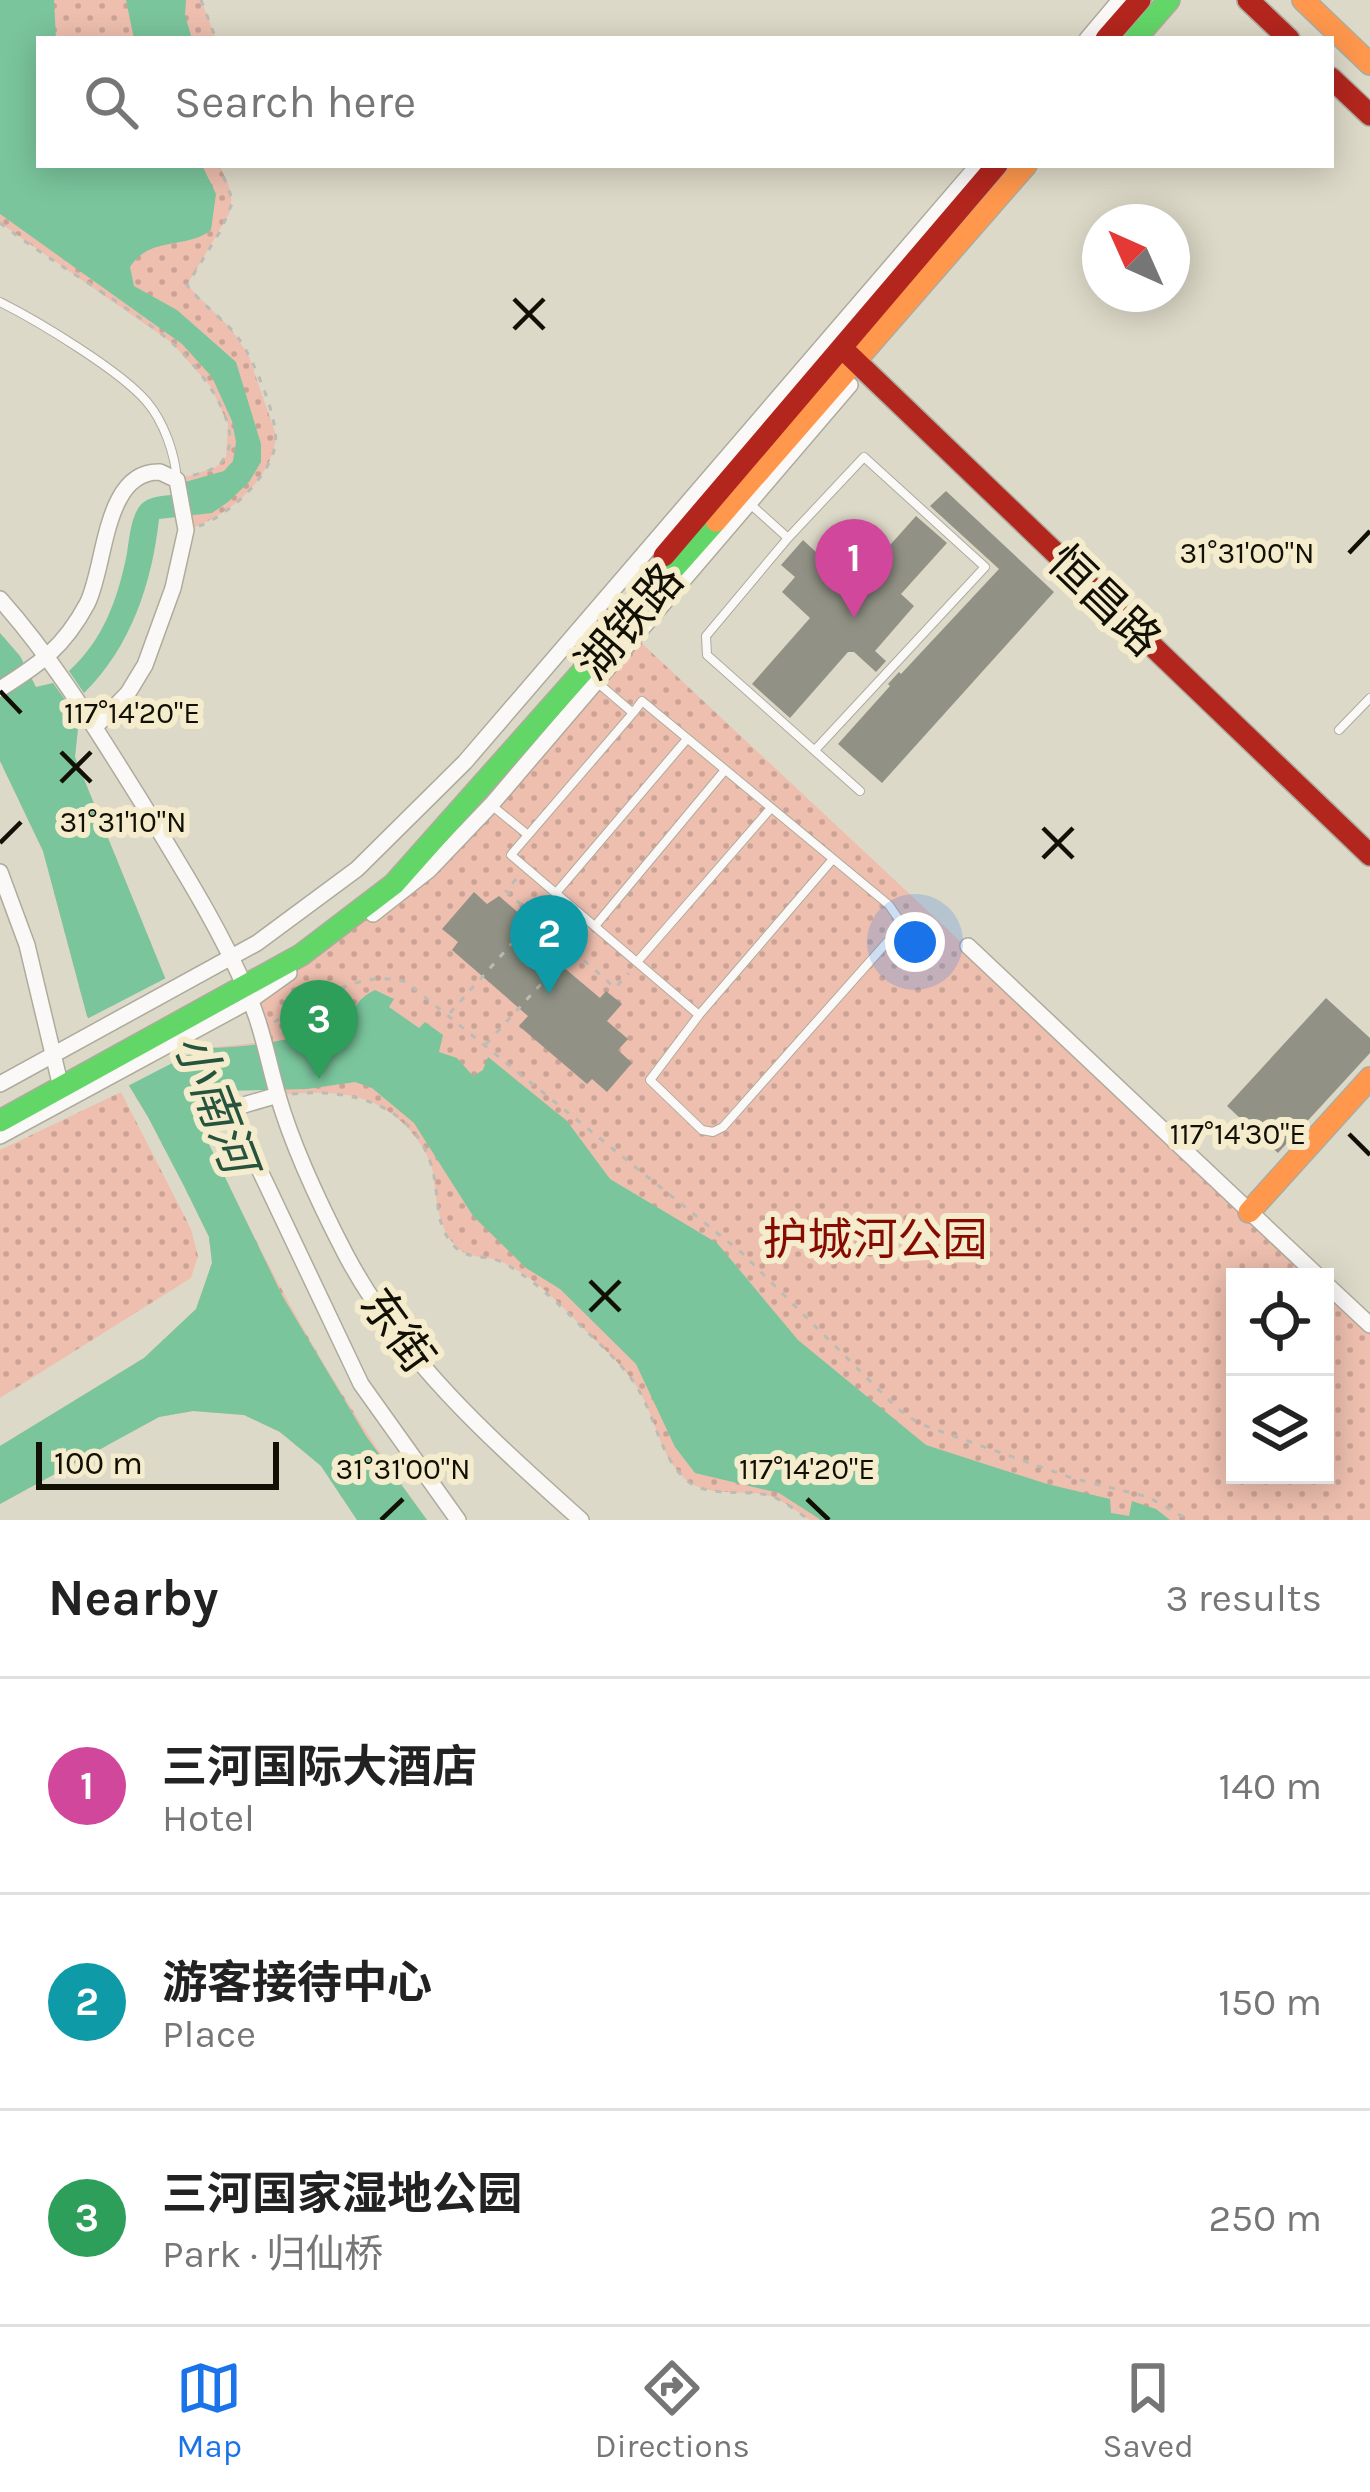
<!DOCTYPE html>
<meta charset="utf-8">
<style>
body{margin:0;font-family:Karla,"Noto Sans SC",sans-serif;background:#f6f6f6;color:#222}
.controls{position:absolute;right:36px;bottom:36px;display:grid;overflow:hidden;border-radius:0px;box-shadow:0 6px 30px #0003}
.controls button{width:108px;height:108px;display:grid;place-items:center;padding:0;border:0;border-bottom:3px solid #e0e0e0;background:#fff;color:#222;font:60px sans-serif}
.compass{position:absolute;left:1082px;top:204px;width:108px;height:108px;border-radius:50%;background:#fff;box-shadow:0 6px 30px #0003;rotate:315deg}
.scale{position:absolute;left:36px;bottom:30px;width:243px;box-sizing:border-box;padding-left:12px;border:6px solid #120f05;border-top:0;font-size:33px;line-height:42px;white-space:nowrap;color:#120f05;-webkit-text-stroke:9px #f4eccc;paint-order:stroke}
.you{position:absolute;left:915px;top:942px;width:42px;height:42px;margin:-30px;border:9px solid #fff;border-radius:50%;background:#1a73e8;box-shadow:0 0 0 18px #1a73e833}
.badge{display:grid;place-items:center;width:78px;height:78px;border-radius:50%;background:#1a73e8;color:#fff;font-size:39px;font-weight:700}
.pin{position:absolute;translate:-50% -99px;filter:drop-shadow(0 3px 6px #0008)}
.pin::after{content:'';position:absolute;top:63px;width:42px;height:36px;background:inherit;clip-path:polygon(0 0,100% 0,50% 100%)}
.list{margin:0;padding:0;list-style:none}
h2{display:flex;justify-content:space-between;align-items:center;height:156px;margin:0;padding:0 48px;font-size:51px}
h2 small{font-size:39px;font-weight:400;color:#767676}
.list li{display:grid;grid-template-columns:78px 1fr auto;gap:36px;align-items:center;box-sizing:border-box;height:216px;padding:0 48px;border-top:3px solid #e0e0e0}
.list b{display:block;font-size:45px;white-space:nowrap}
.list p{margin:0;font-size:39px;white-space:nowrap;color:#767676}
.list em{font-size:39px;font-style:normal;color:#767676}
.icon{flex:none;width:66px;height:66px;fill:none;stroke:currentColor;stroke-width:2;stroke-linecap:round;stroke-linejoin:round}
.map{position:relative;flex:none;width:1370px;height:1520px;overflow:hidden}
.search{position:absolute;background:#fff;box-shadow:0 6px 30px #0003;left:36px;right:36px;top:36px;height:132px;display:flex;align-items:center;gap:30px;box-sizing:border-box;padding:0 42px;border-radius:0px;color:#767676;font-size:45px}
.sheet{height:804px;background:#fff}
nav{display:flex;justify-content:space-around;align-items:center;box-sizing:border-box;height:168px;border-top:3px solid #e0e0e0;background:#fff;font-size:33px;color:#767676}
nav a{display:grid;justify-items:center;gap:6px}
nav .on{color:#1a73e8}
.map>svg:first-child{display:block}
</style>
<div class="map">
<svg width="1370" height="1520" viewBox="0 0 1370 1520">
<defs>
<pattern id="park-dots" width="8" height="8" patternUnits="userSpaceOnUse" patternTransform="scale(3)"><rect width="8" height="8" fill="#eebfaf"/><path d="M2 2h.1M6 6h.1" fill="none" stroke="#cba395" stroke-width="1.8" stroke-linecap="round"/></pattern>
</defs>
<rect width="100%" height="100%" fill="#ddd9c8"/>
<path fill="url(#park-dots)" d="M0,0H201L216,39H39V165H219C228,183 235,194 229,214L187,285L230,328L248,354L276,435C273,480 227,517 186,530L177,480L216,467L226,457L228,424L211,387L172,343L0,223Z
M0,633L20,656L36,687L53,683L79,719L75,757L168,985L206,1048L264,1042L251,1000L403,893L635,637L1319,1277H1235V1475H1325V1283L1370,1325V1520H810C798,1513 784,1500 770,1496C742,1488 705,1500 682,1476C660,1453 656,1422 641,1394C629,1371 606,1351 587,1332C562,1306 535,1277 502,1262C484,1254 467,1261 453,1243C436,1222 437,1198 433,1173C430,1158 422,1145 412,1133C376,1089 330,1090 278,1095L276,1089C246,1088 219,1082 201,1110C203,1147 226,1180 242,1212C295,1321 356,1422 427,1520H357L321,1466L280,1432L244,1415L193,1411L159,1417L0,1504V1446L144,1358L196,1309L212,1263L209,1237L185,1188L148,1117L87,1016L43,851L0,761Z
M121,1092L191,1229L198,1256L191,1278L0,1398V1150Z"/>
<path fill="#7ac59c" d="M0,0H54L56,39H39V165H202L216,194L211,230C186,250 151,235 130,267L134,286L177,310L236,362L261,444V462L249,482L228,502L212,513L159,519C152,583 131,647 84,693L69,671C103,640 118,599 127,553C129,540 131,518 139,507C148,494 168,496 183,494L185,482L224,471L233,461L236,442L232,421L212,377L182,344L0,214Z
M126,0H186L185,15L192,39H134Z
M0,633L20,656L36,687L53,683L79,719L75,757L168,985L206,1048C251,1047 299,1041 340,1021C354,1014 356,998 375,990L394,999L389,1007L419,1028L425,1022L443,1035L439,1052L457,1058L473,1076L483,1070L488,1057L567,1121L610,1179L717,1243L798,1340L926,1445L1047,1484L1110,1499L1111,1513L1129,1516L1132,1501L1156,1509L1170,1520H821L779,1493L695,1473L675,1447L636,1364L560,1289L526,1268L473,1216L414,1123L372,1088L355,1082L307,1089L219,1091L201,1110L207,1140L283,1297L366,1436L427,1520H357L321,1466L280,1432L244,1415L193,1411L159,1417L0,1504V1446L144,1358L196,1309L212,1263L209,1237L185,1188L148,1117L87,1016L43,851L0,761Z"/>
<path fill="#ddd9c8" d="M170,976L209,1042H213L122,1089L83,1021Z"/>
<path fill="#919285" d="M946,491L1054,592L882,783L838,744L890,686L888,684L899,672L901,674L999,569L930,506Z
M916,516L947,543L901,594L914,606L875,651L886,661L876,672L854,652H848L790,718L752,684L810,618L782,592L795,577L781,565L803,540L817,553L829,540L866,572Z
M474,892L487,904L499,896L558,947L550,956L600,998L606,991L622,1004L607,1021L628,1039L618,1050L632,1063L607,1092L592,1079L587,1084L519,1026L528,1016L452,950L458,942L442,929Z
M1326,998L1370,1038V1053L1278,1153L1227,1106Z"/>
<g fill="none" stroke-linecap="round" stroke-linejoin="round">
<g stroke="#aeab9d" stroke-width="10">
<path id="lane" d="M0,302C38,321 121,371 147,402C164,422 175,454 177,480
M749,503L788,538L706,636L707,655L860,791
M788,538L864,457L985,567L815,750
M598,683L633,713L511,855L699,1015L833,859
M633,713L642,701L889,905L900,921L897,931L723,1127L713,1132L702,1130L650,1080L699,1015
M1339,730L1370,698
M490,804L528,835
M556,893L687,739
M595,926L725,770
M637,962L771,808"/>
</g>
<g stroke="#aeab9d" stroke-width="18">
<path id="street" d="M1087,39L1120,0
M0,599C55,661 97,731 141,801C178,862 219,926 247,992C262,1026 268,1061 278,1096C294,1151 320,1205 346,1255C403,1362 493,1441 581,1520
M0,689C40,664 64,647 87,604C106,568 103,470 160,472L177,480L186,530L173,588L145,665L128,693L95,727
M0,872L27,945L59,1079
M373,914L429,870L491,805L850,385
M968,946L1319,1277
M0,1084L257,943L357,869L465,762L978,165
M278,1095L237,1107L233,1114L361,1384L458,1520
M0,1136L251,1000L289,973
M1325,1283L1370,1325"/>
</g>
<g stroke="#aeab9d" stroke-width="24">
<path id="fast" d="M1135,39L1169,0
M0,1121L301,955L394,884L716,521"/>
</g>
<g stroke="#aeab9d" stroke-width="24">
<path id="slow" d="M1303,0L1370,64
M716,521L1026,165
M1249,1212L1370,1078"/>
</g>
<g stroke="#aeab9d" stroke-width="24">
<path id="jam" d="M1248,0L1289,39
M1106,39L1140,0
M1331,78L1370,115
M844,350L1370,855
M664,556L997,165"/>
</g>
<path stroke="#bcbbb4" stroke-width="3" stroke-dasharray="6 9" stroke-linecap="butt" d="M201,0L216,39
M0,223C54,265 117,297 170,341C194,361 249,427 223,460C216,470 201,473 190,476
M199,526C229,515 269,478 275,446C280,421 254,360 239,339C225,319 201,305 187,285L221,230L233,201L219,165
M516,879L506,891L615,988L629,973
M450,1013L547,904
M274,1022C312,1002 361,968 406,982L742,1253L898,1409L920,1424L1072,1478L1148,1497L1189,1520
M486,1044L585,936
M292,1094C349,1088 415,1104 432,1168C440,1195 433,1223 454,1246C469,1261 487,1254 504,1263C534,1280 558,1303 582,1327C603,1347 629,1370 642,1396C656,1423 661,1454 683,1477C705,1500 743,1488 771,1496C784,1500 798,1513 810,1520"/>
<use href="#lane" stroke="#faf9f7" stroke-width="8"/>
<use href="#street" stroke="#faf9f7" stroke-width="15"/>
<use href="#fast" stroke="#63d668" stroke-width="21"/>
<use href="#slow" stroke="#ff974d" stroke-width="21"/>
<use href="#jam" stroke="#b3261e" stroke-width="21"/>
</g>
<path fill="none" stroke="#120f05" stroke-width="4.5" d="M514,299L544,329M514,329L544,299M1349,553L1370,531M0,691L21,713M61,752L91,782M61,782L91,752M1043,828L1073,858M0,843L21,822M1043,858L1073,828M1349,1134L1370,1155M590,1281L620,1311M590,1311L620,1281M807,1499L829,1520M381,1520L403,1499"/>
<g text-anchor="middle" stroke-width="12" stroke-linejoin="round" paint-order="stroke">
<g font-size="45" fill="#120f05" stroke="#f4eccc">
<text transform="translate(1105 600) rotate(44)" y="16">恒昌路</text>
<text transform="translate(629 621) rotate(-49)" y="16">湖铁路</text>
<text transform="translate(398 1330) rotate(54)" y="16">东街</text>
</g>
<g font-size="45" fill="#860a00" stroke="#f4eccc">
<text x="875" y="1255">护城河公园</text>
</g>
<g font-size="48" font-style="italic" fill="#26533d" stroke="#f4eccc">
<text transform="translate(216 1103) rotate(69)" y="17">小南河</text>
</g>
</g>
<g font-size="30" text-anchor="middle" fill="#120f05" stroke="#f4eccc" stroke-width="12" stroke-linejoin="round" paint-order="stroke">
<text x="1247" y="563">31°31'00"N</text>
<text x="132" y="723">117°14'20"E</text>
<text x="123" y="832">31°31'10"N</text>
<text x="1238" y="1144">117°14'30"E</text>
<text x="403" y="1479">31°31'00"N</text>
<text x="807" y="1479">117°14'20"E</text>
</g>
</svg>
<div class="controls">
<button><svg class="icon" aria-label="locate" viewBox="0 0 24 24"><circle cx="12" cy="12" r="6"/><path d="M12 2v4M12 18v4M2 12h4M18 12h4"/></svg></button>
<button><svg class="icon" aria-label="layers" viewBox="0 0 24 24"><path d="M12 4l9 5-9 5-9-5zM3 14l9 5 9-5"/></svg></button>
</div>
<svg class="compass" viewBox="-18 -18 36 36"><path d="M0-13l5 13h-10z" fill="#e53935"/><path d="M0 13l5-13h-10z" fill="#767676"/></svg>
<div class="scale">100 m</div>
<div class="you"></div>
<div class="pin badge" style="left:854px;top:618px;background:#d1479c">1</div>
<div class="pin badge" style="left:549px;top:994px;background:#0f9aa8">2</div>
<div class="pin badge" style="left:319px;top:1079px;background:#2e9e5b">3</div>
<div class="search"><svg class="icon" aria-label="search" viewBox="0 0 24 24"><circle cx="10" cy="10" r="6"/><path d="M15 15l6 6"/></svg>Search here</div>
</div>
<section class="sheet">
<h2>Nearby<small>3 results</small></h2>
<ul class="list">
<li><span class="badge" style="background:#d1479c">1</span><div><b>三河国际大酒店</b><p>Hotel</p></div><em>140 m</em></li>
<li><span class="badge" style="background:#0f9aa8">2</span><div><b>游客接待中心</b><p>Place</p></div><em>150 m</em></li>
<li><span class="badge" style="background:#2e9e5b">3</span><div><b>三河国家湿地公园</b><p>Park · 归仙桥</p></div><em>250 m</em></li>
</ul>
</section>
<nav>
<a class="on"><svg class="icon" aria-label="map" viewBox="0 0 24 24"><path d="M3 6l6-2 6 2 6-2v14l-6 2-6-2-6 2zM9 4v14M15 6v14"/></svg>Map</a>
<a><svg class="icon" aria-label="directions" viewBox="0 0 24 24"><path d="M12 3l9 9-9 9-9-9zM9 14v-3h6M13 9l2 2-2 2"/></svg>Directions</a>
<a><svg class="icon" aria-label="saved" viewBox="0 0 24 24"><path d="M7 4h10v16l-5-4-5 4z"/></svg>Saved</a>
</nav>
